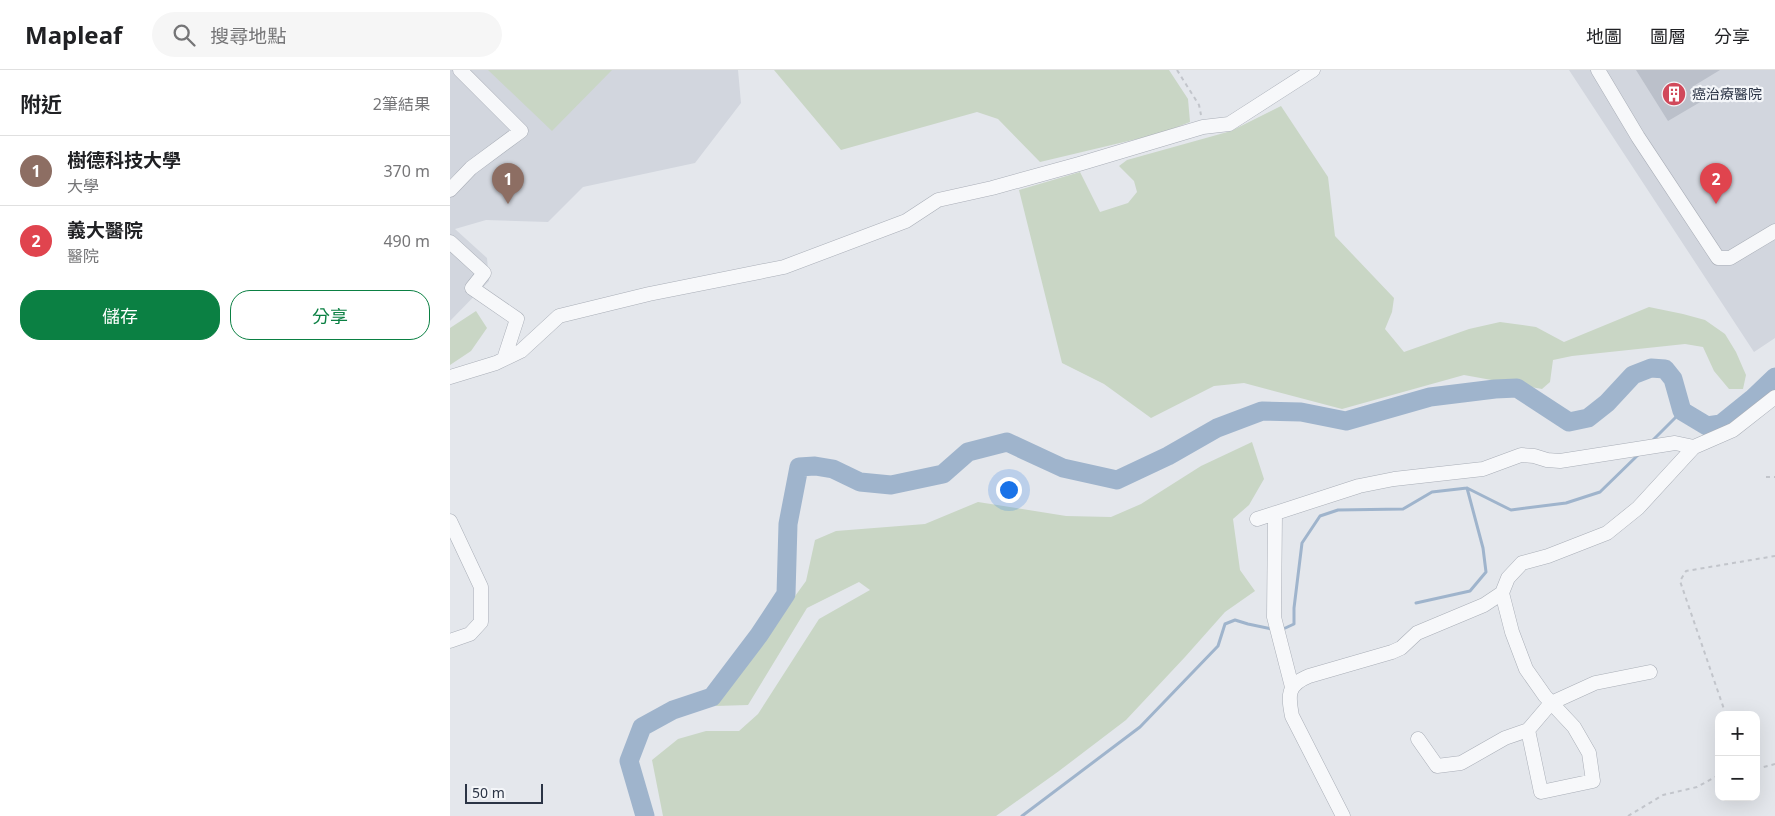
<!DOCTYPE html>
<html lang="zh-TW">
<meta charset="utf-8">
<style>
body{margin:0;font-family:"Noto Sans","Noto Sans TC",sans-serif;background:#f6f6f6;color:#202124}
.controls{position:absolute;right:15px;bottom:15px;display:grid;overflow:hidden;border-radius:10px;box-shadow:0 5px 20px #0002}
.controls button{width:45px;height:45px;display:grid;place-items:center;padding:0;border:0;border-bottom:1px solid #e0e0e0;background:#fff;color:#202124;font:25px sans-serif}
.scale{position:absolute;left:15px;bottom:12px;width:78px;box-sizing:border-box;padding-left:5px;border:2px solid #2b3445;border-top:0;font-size:14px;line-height:18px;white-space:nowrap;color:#2b3445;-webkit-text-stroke:4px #f4f6f9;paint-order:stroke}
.you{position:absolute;left:558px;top:419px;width:18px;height:18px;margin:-12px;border:4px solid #fff;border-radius:50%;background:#1a73e8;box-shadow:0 0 0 8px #1a73e833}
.badge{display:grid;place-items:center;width:32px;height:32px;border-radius:50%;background:#0b8043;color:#fff;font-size:16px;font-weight:700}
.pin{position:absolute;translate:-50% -41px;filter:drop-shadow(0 1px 2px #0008)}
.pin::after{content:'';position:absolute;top:26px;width:18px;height:15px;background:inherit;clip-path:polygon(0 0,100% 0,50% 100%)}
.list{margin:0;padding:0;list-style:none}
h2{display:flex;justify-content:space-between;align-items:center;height:65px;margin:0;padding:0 20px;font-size:21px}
h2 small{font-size:16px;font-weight:400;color:#757577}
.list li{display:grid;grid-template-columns:32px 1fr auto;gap:15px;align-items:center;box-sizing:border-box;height:70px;padding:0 20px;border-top:1px solid #e0e0e0}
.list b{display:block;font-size:19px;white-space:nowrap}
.list p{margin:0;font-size:16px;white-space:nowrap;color:#757577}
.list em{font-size:16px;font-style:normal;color:#757577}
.actions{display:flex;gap:10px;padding:15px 20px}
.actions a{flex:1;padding:11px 0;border:1px solid #0b8043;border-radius:20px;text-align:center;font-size:18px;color:#0b8043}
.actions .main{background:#0b8043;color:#fff}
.icon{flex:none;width:28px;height:28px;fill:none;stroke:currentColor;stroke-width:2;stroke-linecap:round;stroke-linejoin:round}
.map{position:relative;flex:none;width:1325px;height:746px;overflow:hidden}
header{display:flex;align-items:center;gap:30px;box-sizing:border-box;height:70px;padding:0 25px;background:#fff;border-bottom:1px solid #e0e0e0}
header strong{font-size:24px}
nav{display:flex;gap:28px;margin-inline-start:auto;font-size:18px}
.search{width:350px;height:45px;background:#f6f6f6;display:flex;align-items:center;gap:12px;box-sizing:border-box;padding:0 18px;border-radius:28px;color:#757577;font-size:19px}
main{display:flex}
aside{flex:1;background:#fff}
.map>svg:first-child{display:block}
</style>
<header>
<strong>Mapleaf</strong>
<div class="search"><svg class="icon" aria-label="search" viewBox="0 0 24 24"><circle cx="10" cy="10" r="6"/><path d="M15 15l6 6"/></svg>搜尋地點</div>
<nav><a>地圖</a><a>圖層</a><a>分享</a></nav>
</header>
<main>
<aside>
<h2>附近<small>2筆結果</small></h2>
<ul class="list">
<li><span class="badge" style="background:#8d6e63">1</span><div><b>樹德科技大學</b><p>大學</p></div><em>370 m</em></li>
<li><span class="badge" style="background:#e0444e">2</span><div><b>義大醫院</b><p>醫院</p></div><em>490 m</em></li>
</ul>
<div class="actions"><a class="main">儲存</a><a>分享</a></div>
</aside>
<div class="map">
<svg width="1325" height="746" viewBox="0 0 1325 746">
<rect width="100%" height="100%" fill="#e4e7ec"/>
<path fill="#d2d6de" d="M0,0H288L291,33L245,93L133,117L98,152L36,150L5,159L37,188L39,211L0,251Z
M1119,0H1325V268L1304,282Z"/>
<path fill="#c9d6c5" d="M38,0H162L102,61Z
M324,0H719L738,29L740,52L712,63L590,92L548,49L527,42L391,80Z
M831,36L878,107L885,166L944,228L942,242L935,259L954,282L1019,259L1050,252L1086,257L1114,272L1199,237L1233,244L1255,250L1275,264L1286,282L1296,305L1293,319H1279L1264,301L1253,277L1235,274L1122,286L1103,290L1100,312L1092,319L1014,305L892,339L794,313L764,316L701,348L654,314L612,293L569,120L630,102L650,142L678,133L687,122L684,111L669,96L677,90L781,61Z
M26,241L37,258L21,281L0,295V258Z
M802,372L814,409L799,435L783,449L790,500L805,521L775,542L735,587L676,650L609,701L546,746H213L202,690L228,669L256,661H289L308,644L369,549L420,520L409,512L357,538L298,635L265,636L356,511L365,470L386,461L475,454L528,432L616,446L661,447L691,434L751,396Z"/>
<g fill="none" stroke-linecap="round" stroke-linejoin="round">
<path stroke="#9fb4cc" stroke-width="3" d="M1202,371L1232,341
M966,533L1020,521L1036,502L1033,478L1017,418
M831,560L844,554V538L852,473L870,446L888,440L953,439L982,422L1017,418L1061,440L1116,433L1150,422L1189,384
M572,746L690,657L768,576L775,554L785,550L798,554L822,559"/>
<path stroke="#9fb4cc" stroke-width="19" d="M195,746L179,691L192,657L223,640L262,627L309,565L336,524L338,454L349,397L365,396L383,399L410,412L441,415L493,404L518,382L557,372L613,398L667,410L718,386L767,358L812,341L851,342L896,351L980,327L1045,319L1067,318L1119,352L1138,348L1157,333L1183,305L1201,298L1215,299L1223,309L1232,341L1257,356L1271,354L1302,329L1325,307"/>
</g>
<path fill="#bbc0ca" d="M1186,0H1270L1242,17L1252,31L1218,51Z"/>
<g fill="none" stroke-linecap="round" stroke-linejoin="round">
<g stroke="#a9aeb7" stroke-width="15">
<path id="minor" d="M1148,0L1188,67L1268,188H1280L1325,161
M0,120L21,98L71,61L10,0
M0,172L34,203L22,218L67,249L54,289
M0,307L46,293L71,281L109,246L199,224L334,197L456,151L488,130L542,118L629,94L753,57L779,54L863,0
M825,443L824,547L842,617
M807,449L909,416L944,409L1033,399L1071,385L1084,386L1097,390L1110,391L1225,373L1244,377
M0,451L31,517V552L20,564L0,571
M1052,523L1062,562L1076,599L1095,626L1124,657L1139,683L1143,711L1091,722L1078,660
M968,669L987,696L1011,693L1055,668L1078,660L1101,633L1145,613L1200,602
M893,746L842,646C838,625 837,615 859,606L942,582L951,578L967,563L1034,535L1052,523L1058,508L1072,493L1098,486L1157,463L1188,438L1244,377L1283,360L1325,327"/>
</g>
<path stroke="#c2c5cb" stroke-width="2" stroke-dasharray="4 4" stroke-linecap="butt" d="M727,0L749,35L751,45
M1316,407H1325
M1276,645L1230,511L1236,501L1325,486
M1306,699L1325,694
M1178,746L1213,725L1247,717L1269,705"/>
<use href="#minor" stroke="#f7f8fa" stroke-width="14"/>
</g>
<defs>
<g id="building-disc" transform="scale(1.25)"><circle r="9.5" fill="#d1495b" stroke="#f4f6f9"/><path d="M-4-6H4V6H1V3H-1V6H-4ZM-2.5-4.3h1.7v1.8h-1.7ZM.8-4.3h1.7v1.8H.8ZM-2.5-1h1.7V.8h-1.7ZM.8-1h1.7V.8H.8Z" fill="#fff"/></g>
</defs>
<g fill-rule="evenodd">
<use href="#building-disc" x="1224" y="24"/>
</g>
<g text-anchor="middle" stroke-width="4.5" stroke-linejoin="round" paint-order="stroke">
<g font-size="14" fill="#2b3445" stroke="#f4f6f9" text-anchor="start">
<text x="1242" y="29">癌治療醫院</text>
</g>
</g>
</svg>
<div class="controls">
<button>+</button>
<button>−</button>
</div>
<div class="scale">50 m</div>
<div class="you"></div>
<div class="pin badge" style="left:58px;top:134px;background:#8d6e63">1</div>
<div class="pin badge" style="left:1266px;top:134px;background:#e0444e">2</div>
</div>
</main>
